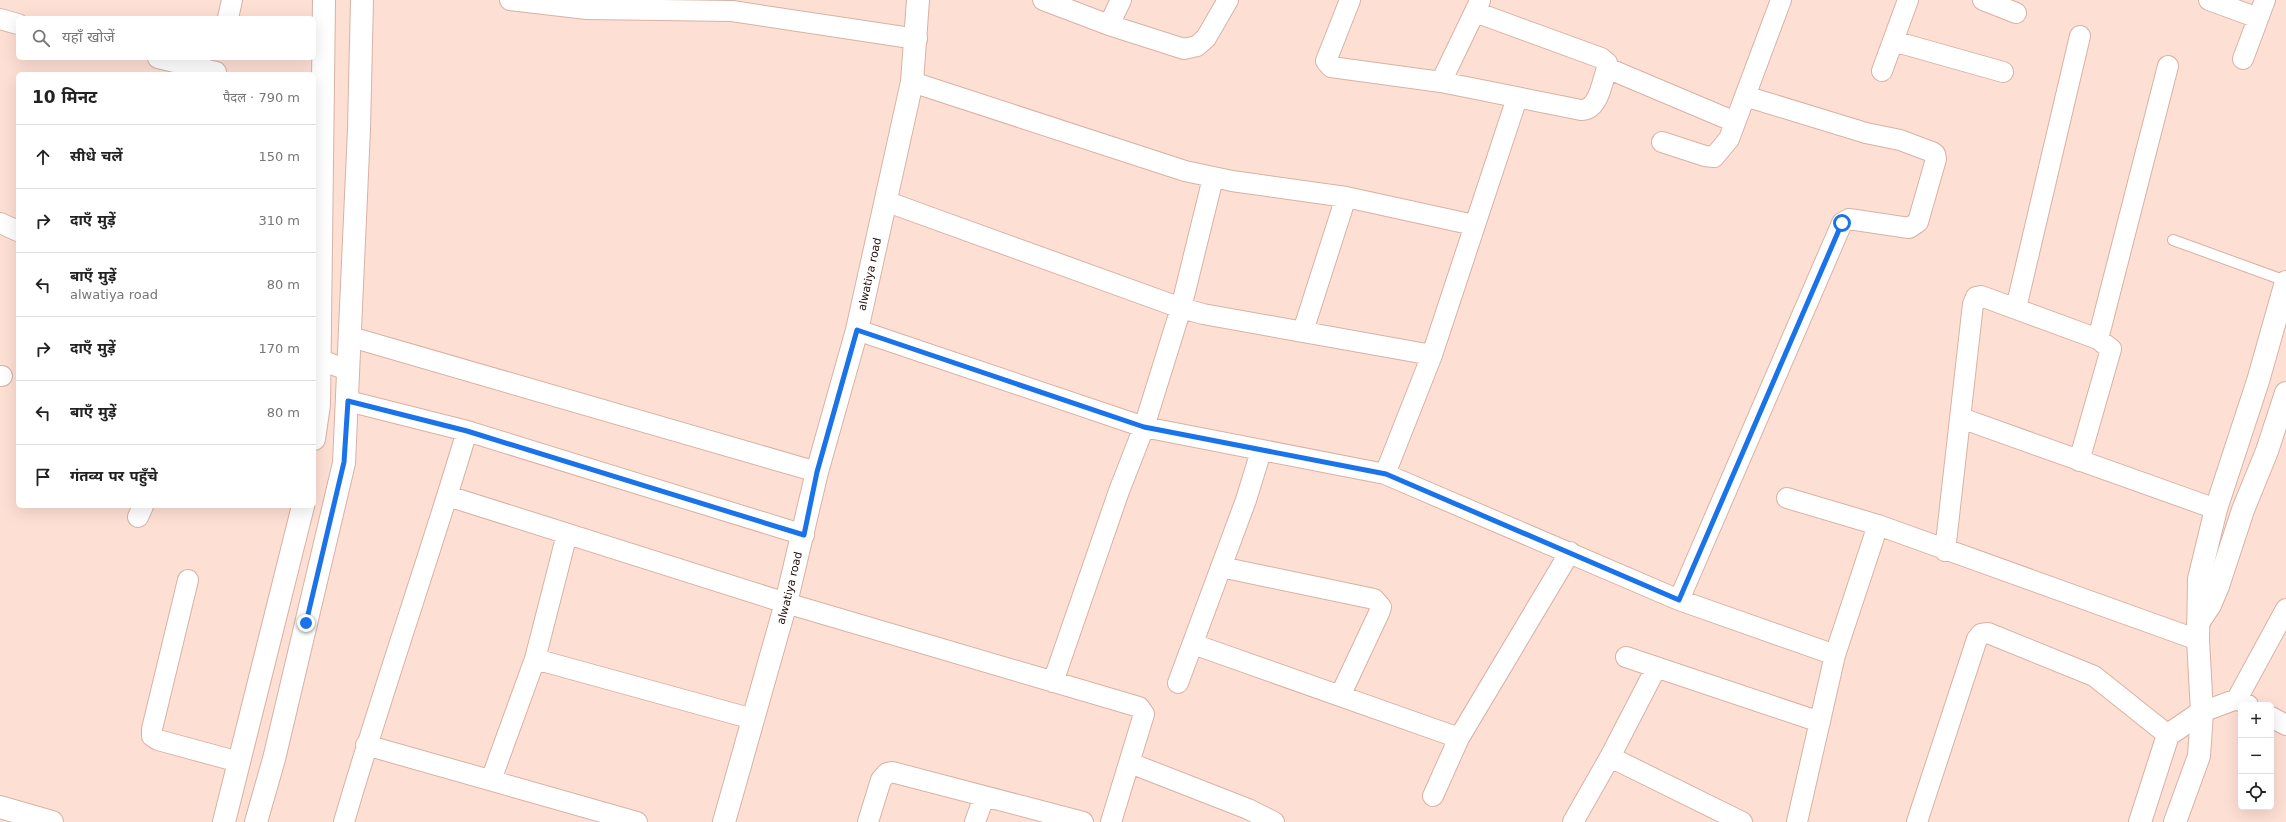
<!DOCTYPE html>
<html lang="hi">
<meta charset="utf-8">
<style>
body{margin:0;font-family:"DejaVu Sans","Noto Sans Devanagari",sans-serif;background:#f2f2f2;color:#222}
.controls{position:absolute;right:12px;bottom:12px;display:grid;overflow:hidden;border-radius:6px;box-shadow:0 4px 16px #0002}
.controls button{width:36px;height:36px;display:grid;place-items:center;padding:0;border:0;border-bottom:1px solid #e0e0e0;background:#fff;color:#222;font:20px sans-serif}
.stop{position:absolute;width:12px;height:12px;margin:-9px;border:3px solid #1a73e8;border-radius:50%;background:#fff}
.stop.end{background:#1a73e8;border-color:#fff;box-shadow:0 1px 4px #0008}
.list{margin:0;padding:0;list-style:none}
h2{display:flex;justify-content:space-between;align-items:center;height:52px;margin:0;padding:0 16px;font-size:17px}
h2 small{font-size:13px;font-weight:400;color:#767676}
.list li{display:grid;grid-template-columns:26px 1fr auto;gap:12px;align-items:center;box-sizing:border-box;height:64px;padding:0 16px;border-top:1px solid #e0e0e0}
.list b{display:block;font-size:15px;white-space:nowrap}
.list p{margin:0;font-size:13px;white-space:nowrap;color:#767676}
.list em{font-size:13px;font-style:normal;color:#767676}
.icon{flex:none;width:22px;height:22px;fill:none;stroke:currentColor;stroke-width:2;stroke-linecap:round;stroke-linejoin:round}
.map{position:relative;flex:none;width:2286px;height:822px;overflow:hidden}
.search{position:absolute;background:#fff;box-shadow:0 4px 16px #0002;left:16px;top:16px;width:300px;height:44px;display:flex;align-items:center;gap:10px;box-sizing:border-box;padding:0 14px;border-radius:6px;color:#767676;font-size:15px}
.panel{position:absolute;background:#fff;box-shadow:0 4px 16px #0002;left:16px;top:72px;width:300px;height:436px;border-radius:6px}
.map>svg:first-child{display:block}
</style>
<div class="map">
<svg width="2286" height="822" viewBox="0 0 2286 822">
<rect width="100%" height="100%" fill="#fedfd4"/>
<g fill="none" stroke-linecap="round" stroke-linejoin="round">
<g stroke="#d7b2a4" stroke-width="12">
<path id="lane" d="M2173,240L2286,281"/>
</g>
<g stroke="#d7b2a4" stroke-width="22">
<path id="street" d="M510,0L587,9L732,11L917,39
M1043,0L1109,25L1184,49L1197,46L1206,38L1228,0
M1350,0L1326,61L1331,67L1441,82L1581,110C1599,110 1602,82 1607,68V63L1601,58L1475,12
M1983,0L2016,13
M2209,0L2258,18
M228,18L232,0
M0,19L18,24
M1109,25L1121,0
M1893,41L2003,72
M158,58L216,72
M2243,59L2265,0
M1607,68L1735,122
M1882,71L1908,0
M912,82L1185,171L1232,181L1346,197L1474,225
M1441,82L1480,1
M1662,142L1705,156L1714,157L1729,139L1781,0
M885,201L1181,308L1203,314L1432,355
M0,223L18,231
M2016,308L2080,36
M857,330L1144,427L1385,474L1679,600L1835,655L1797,822
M1303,331L1346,197
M351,337L817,472
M2098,339L2168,66
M314,357L349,371
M0,376H2
M348,401L467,431L804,535
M1961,418L2216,509
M1385,474L1432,355L1517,98
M448,496L786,603L1139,707L1144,714L1111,822
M1787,498L1878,525L2198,640
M138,517L143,506
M1945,551L1973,304L1976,297L1981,296L2098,339L2111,349L2079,461
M1221,567L1374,599L1381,607L1379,613L1340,696
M188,580L152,729V736L158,740L239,762
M1679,600L1842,223L1849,219L1909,228L1918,222L1936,159L1935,154L1932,152L1900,140L1866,133L1745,96
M1193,644L1459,738
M1835,655L1878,525
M1626,657L1820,722
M535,659L753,719
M1053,682L1119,491L1144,427L1181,308L1213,178
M1178,683L1246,500L1261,451
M2237,699L2286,609
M2202,712L2237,699L2248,705
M2271,717L2286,725
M366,745L637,822
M1610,757L1742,822
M1130,763L1248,809L1274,822
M491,780L535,659L567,534
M1433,796L1459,738L1570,552
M344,822C382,691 428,562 467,431
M868,822L881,780L887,773L892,772L1083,822
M975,822L984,797
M1573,822L1610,757L1656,668
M1917,822L1977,639L1981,634L1988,633L2094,676L2168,735"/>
</g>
<g stroke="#d7b2a4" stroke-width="24">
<g id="secondary">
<path d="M314,439L319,405L324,0"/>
<path d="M2198,623L2210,605L2218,586L2243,510L2267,451L2286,393"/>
<path d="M0,807L52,822"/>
<path d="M224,822L303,506"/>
<path d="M256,822L274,759L344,463L359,129L362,0"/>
<path id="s1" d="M724,822L786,603L817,472L857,330L912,82L918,0"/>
<path d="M2140,822L2168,735L2202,712"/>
<path d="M2175,822L2199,756L2202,712L2198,640L2199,579L2216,509L2258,381L2286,282"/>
</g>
</g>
<use href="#lane" stroke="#fff" stroke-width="10"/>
<use href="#street" stroke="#fff" stroke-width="20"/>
<use href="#secondary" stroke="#fff" stroke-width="22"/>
</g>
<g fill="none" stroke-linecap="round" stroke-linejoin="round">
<path stroke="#1a73e8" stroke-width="5" d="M306,623L344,462L348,401L467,431L804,535L817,472L857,330L1144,427L1386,474L1679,600L1842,223"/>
</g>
<g text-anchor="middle" stroke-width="3" stroke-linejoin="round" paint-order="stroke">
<g font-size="11" fill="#1b0e09" stroke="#fff">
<text dy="4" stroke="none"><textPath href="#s1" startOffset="567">alwatiya road</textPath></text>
<text dy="4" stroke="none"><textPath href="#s1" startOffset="243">alwatiya road</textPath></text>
</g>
</g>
</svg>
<div class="controls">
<button>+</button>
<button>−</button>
<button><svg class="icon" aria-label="locate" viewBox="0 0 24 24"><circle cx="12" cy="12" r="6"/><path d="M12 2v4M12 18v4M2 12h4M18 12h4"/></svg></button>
</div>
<div class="stop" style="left:1842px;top:223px"></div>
<div class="stop end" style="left:306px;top:623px"></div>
<div class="search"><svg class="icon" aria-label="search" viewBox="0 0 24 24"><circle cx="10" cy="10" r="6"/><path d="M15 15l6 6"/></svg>यहाँ खोजें</div>
<section class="panel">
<h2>10 मिनट<small>पैदल · 790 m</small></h2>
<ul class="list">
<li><svg class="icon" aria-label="ahead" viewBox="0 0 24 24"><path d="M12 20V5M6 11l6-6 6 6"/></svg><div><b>सीधे चलें</b></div><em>150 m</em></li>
<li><svg class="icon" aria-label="right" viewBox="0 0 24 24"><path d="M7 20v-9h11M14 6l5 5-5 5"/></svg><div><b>दाएँ मुड़ें</b></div><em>310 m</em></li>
<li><svg class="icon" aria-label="left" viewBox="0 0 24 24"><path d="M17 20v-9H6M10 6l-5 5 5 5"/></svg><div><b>बाएँ मुड़ें</b><p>alwatiya road</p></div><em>80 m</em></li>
<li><svg class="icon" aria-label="right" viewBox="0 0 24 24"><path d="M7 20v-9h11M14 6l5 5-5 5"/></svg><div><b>दाएँ मुड़ें</b></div><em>170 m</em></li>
<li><svg class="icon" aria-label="left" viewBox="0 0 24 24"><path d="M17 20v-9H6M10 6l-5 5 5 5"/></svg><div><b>बाएँ मुड़ें</b></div><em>80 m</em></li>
<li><svg class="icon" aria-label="arrive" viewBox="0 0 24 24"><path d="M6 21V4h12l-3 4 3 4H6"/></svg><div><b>गंतव्य पर पहुँचे</b></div></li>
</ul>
</section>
</div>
